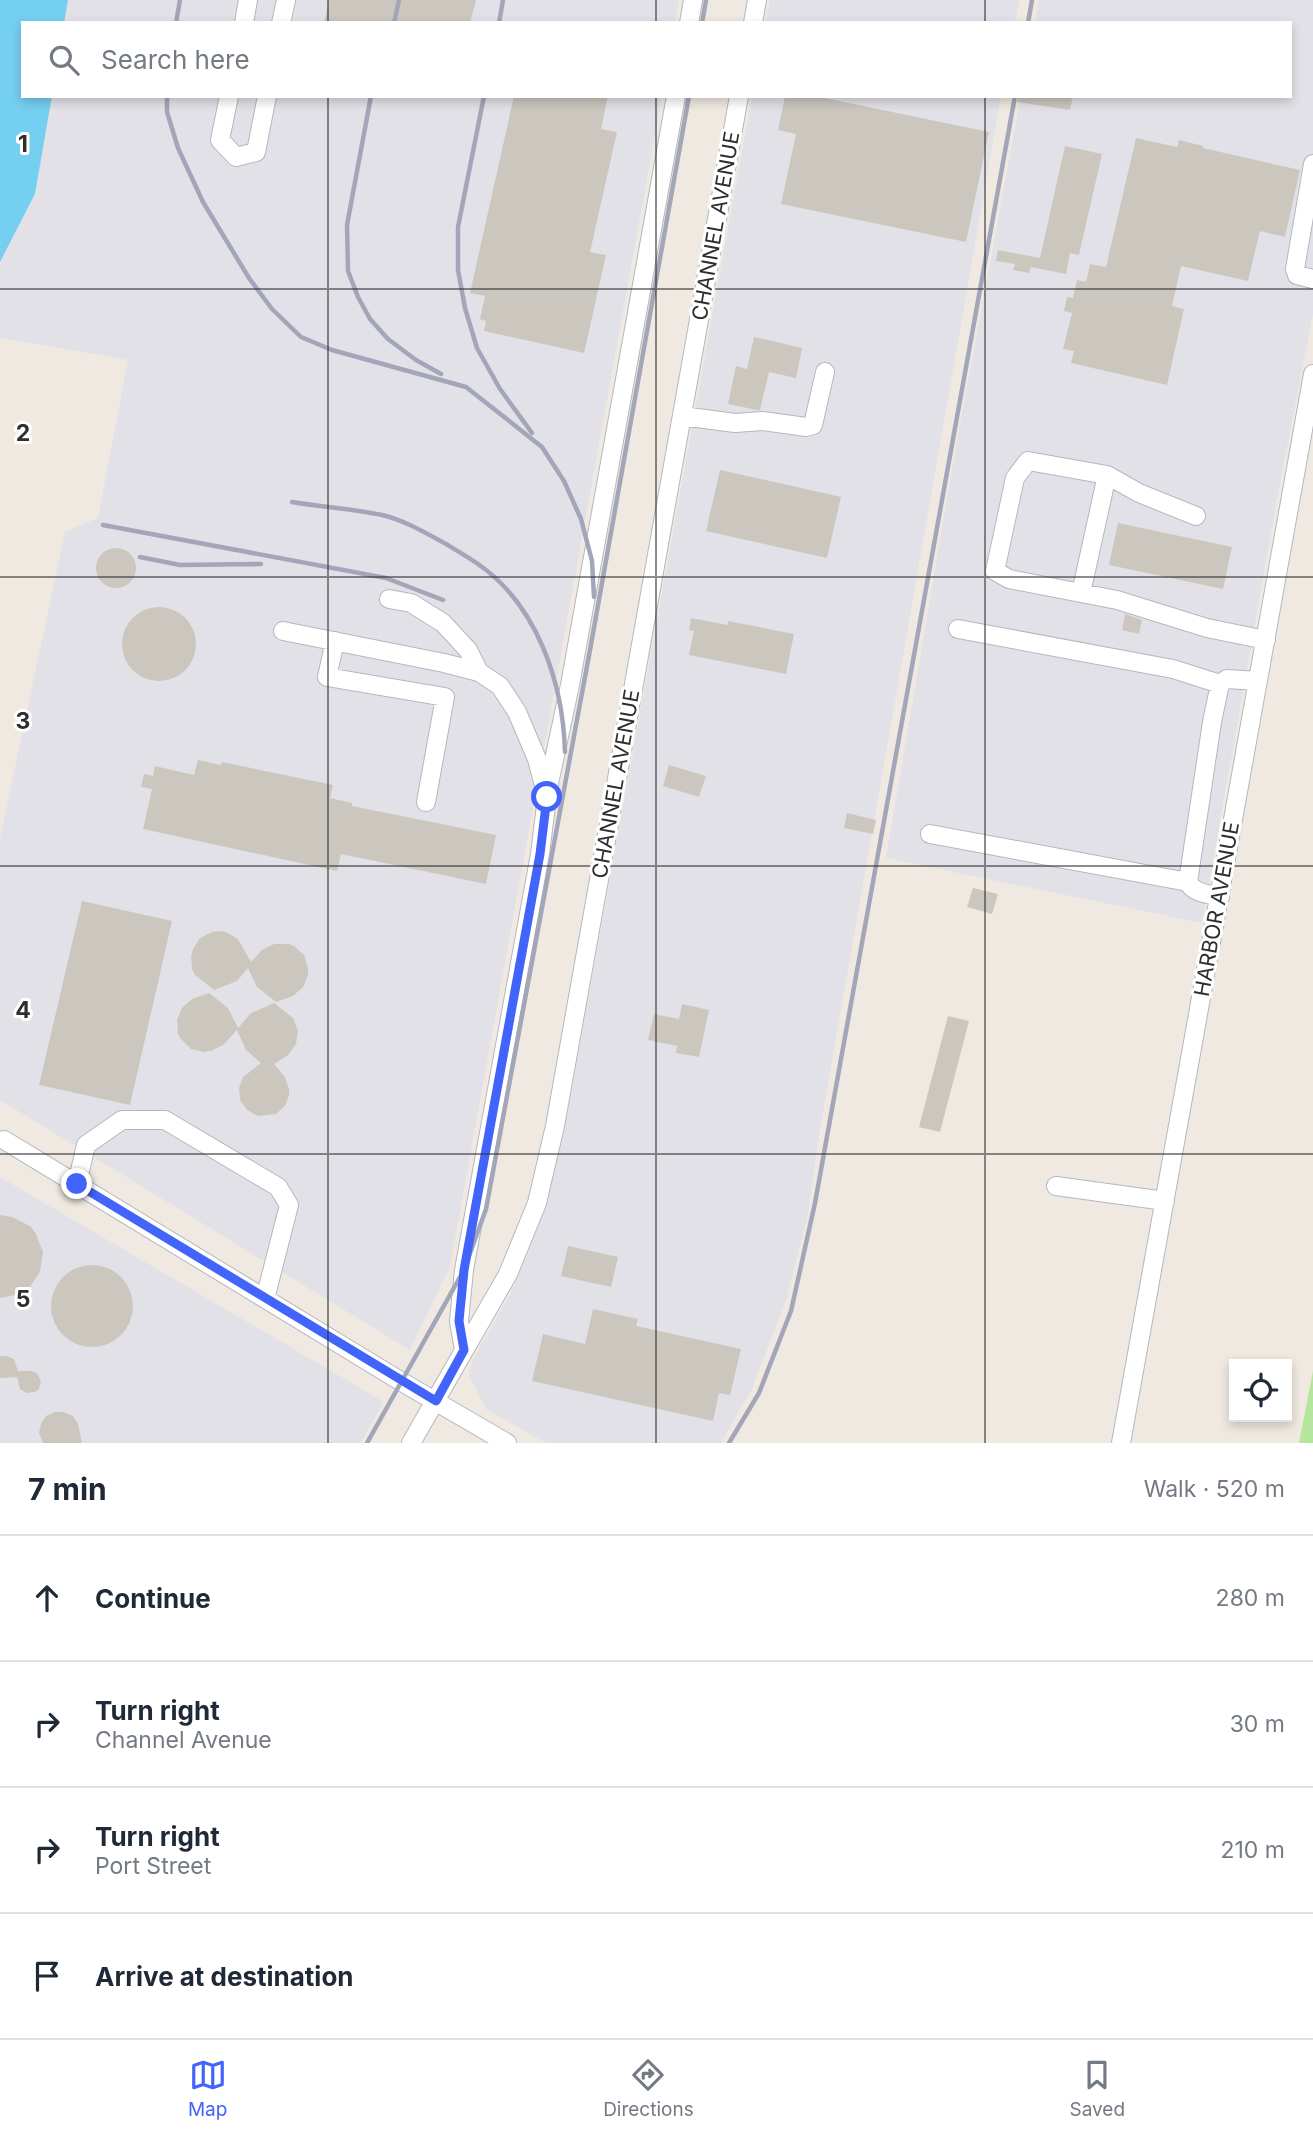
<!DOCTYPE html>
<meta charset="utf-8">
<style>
body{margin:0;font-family:Inter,sans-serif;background:#f6f6f7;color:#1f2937}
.controls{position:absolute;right:21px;bottom:21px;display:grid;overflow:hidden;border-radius:0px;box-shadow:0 4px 10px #0003}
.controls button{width:63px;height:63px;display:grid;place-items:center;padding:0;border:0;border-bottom:2px solid #e0e1e3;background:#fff;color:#1f2937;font:35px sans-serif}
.stop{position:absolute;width:21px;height:21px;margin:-16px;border:5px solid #4264fb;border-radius:50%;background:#fff}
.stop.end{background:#4264fb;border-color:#fff;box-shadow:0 2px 7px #0008}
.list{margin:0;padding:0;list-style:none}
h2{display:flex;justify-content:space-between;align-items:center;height:91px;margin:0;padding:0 28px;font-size:30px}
h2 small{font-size:23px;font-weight:400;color:#747a83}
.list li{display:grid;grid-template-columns:46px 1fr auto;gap:21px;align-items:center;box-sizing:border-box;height:126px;padding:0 28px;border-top:2px solid #e0e1e3}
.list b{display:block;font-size:26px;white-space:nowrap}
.list p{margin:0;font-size:23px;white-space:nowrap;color:#747a83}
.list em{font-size:23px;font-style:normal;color:#747a83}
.icon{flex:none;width:38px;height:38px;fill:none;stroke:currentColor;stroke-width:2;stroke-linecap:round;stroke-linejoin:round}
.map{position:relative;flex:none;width:1313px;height:1443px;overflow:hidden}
.search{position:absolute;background:#fff;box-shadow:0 4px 10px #0003;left:21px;right:21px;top:21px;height:77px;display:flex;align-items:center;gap:18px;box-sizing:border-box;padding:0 24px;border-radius:0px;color:#747a83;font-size:26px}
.sheet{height:595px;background:#fff}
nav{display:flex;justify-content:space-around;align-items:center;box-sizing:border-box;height:98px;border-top:2px solid #e0e1e3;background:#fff;font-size:19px;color:#747a83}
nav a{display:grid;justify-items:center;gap:4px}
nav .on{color:#4264fb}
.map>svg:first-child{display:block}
</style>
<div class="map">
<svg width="1313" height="1443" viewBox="0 0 1313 1443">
<rect width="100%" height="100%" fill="#efe9e1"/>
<path fill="#e3e1e8" d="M68,0H679L675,23H64Z
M770,0H1020L1015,23H765Z
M1039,0H1313V314L1279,488L1202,923L886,858L959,429L1021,96H1290V23H1035Z
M52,96H662L450,1266L410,1350L0,1100V838L65,532L98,518L128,360L0,338V262L35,194Z
M752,96H1001L818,1141L808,1215L787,1297L752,1389L721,1443H546L486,1409L469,1375L473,1359L510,1295L528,1253L548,1197L571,1095Z
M0,1177L384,1402L360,1443H0Z"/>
<path fill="#b6e59e" d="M1313,1371V1443H1299Z"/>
<path fill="#75cff0" d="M0,0H68L64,23H23V96H52L35,194L0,262Z"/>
<path fill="#cbc7bf" d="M329,0H476L470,23H324Z
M514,96H608L601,129L617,132L590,252L606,255L584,353L484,331L486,321L480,319L485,296L470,293Z
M785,96H815L989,132L966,242L781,204L796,134L778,130Z
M1018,96H1073L1070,110L1017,102Z
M1136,138L1177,147L1179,140L1203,146V148L1300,170L1285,237L1260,231L1248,281L1181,266L1172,306L1184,309L1167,385L1071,363L1074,351L1063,349L1072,313L1064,311L1067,297L1073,298L1077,280L1086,282L1090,264L1106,267Z
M1065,146L1102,154L1079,255L1070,253L1066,274L1031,267L1029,273L1013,270L1015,264L996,261L998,250L1040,258Z
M754,337L802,348L796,378L769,372L760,410H757L728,404L736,366L747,369Z
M720,470L841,497L827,558L706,531Z
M1118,523L1232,547L1223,589L1109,565Z
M96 568a20 20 0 1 1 40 0a20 20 0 1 1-40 0Z
M122 644a37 37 0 1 1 74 0a37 37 0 1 1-74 0Z
M1125,614L1142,620L1139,634L1122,630Z
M691,618L728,625V621L794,634L786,674L689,655L694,631L689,630Z
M198,760L221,765L222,762L333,785L330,798L352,803V806L496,835L486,884L341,854L337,871L143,829L152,789L141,787L144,774L153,776L155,766L194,775Z
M669,765L706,776L699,797L663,786Z
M847,813L876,820L873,834L844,828Z
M973,888L998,894L992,914L967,907Z
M82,901L172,921L130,1105L39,1085Z
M219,931L226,932L238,939L251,962L262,950L274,944H288L294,946L304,955L308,968V975L303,987L293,996L276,1002L257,987L248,968L237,981L214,990L195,975L192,969L191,956L193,949L200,938L212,932Z
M209,993L228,1008L238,1028L251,1013L274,1003L293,1018L298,1031L296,1044L288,1055L274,1064L285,1077L289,1089V1095L285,1106L276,1114L258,1116L247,1110L240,1100L239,1088L243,1077L261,1063L246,1050L237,1030L223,1045L211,1051L204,1052L191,1049L181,1039L178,1034L177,1020L182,1008L192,999Z
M682,1004L709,1010L699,1057L676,1053L677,1046L648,1040L654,1014L679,1019Z
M948,1016L969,1021L940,1132L919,1127Z
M0,1215L12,1217L30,1226L36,1234L43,1252L40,1272L29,1288L20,1294L0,1298Z
M568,1246L618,1257L611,1287L561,1276Z
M51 1306a41 41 0 1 1 82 0a41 41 0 1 1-82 0Z
M593,1309L638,1319L636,1326L741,1349L730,1395L719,1393L713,1421L532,1381L543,1334L585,1344Z
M0,1356H6L14,1359L18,1371H32L37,1373L41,1381L39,1389L35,1392L27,1393L20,1389L17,1377L0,1378Z
M55,1412H64L73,1416L78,1424L82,1443H43L39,1433L41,1424L46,1416Z"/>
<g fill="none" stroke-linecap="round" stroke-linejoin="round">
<g stroke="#b4b7c1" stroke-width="20">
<path id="minor" d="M244,23L248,0
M281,23L286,0
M689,23L693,0
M753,23L757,0
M229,96L220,140L236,157L256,152L267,96
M1313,164L1295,269L1297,275L1313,279
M682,416L735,423L762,421L806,427L813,425L825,372
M1196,516L1139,493L1107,475L1028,461L1015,478L995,571L1009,579L1117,600L1207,628L1266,640
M1081,593L1107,475
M389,599L411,603L443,623L468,650L479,672
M958,629L1173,669L1220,684
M283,631L444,663L479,672L500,686L517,712L537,759L547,797L540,854L464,1270L459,1321L464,1350
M335,641L327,677L445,697L426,802
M548,788L570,685L676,96
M930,834L1188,882
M1220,897C1208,894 1193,893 1188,882L1212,722L1220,684L1227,679L1258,681
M4,1140L402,1382L507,1443
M77,1184L86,1145L122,1120H165L278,1187L289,1205L265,1299
M1056,1186L1165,1201
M411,1443L508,1274L537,1203L555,1126L739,96
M1121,1443L1313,374"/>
</g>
<use href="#minor" stroke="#fff" stroke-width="18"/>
<path stroke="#a3a6b8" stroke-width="4.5" d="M176,23L180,0
M394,23L399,0
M499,23L503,0
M702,23L706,0
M1028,23L1032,0
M167,96V112L178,148L203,202L249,278L272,309L301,337L332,350L466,387L542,447L564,481L581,519L592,561L594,597
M371,96L347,225L348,271L358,297L370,319L388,339L416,360L441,374
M484,96L458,227V270L465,308L477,348L500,389L532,433
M292,502C322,507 353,509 382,515C404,520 426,533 446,544C456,550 468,557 478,564C537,605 563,682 565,752
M103,525L386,578L443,600
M140,557L180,565L261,564
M367,1443L464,1270L486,1209L590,650L689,96
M729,1443L759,1393L791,1311L815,1203L1015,96"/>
</g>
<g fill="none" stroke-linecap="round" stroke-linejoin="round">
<path stroke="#4264fb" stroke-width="9" d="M77,1184L436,1401L464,1350L459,1321L464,1270L540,854L547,797"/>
</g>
<path fill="none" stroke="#2e2e2e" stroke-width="2" stroke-opacity="0.55" d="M328,0V23M656,0V23M985,0V23M328,96V1443M656,96V1443M985,96V1443M0,289H1313M0,577H1313M0,866H1313M0,1154H1313"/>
<g text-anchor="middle" stroke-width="6" stroke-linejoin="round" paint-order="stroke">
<g font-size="21" fill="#2e2e2e" stroke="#fff">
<text transform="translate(716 226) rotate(-80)" y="7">CHANNEL AVENUE</text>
<text transform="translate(616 784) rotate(-80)" y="7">CHANNEL AVENUE</text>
<text transform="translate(1217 909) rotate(-80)" y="7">HARBOR AVENUE</text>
</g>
</g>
<g font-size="23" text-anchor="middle" font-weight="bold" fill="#2e2e2e" stroke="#fff" stroke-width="6" stroke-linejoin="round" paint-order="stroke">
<text x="23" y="152">1</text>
<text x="23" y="441">2</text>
<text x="23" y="729">3</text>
<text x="23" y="1018">4</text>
<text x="23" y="1307">5</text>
</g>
</svg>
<div class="controls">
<button><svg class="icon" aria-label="locate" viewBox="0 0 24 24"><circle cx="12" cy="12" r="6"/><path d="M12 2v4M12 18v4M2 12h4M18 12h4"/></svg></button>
</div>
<div class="stop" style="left:547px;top:797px"></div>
<div class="stop end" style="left:77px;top:1184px"></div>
<div class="search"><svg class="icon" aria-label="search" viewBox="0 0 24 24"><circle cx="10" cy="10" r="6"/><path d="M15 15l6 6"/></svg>Search here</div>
</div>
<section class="sheet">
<h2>7 min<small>Walk · 520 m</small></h2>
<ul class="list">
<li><svg class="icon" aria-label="ahead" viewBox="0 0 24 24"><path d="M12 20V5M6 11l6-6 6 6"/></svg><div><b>Continue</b></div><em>280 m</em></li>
<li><svg class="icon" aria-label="right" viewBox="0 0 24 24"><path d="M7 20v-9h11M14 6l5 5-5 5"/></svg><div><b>Turn right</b><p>Channel Avenue</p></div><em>30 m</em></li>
<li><svg class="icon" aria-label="right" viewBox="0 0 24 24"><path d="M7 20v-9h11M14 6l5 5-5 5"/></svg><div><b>Turn right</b><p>Port Street</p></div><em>210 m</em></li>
<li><svg class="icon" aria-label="arrive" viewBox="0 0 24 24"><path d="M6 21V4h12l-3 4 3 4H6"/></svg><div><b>Arrive at destination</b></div></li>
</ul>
</section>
<nav>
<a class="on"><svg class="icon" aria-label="map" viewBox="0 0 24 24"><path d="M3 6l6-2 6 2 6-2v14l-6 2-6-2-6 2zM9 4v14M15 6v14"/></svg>Map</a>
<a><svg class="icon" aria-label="directions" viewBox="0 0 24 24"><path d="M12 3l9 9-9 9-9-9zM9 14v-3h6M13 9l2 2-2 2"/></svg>Directions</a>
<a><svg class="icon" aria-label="saved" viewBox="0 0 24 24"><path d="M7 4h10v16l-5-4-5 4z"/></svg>Saved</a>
</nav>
